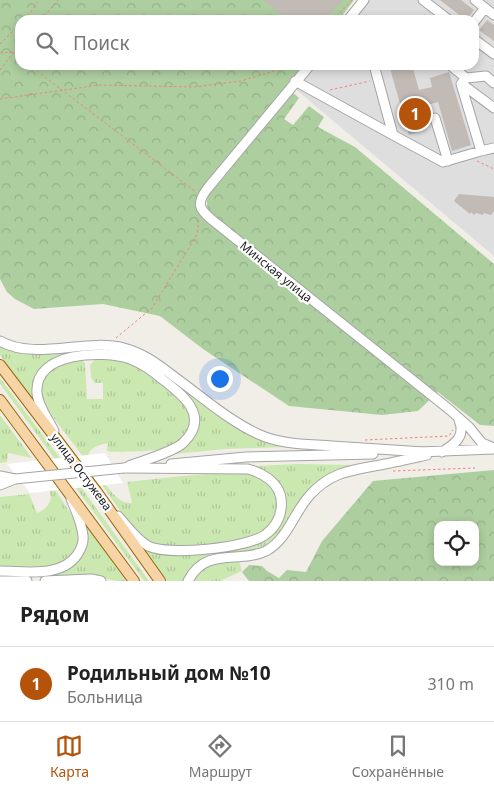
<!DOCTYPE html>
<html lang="ru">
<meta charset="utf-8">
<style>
body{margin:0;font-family:"Noto Sans",sans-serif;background:#f2f2f2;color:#222}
.controls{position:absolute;right:15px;bottom:15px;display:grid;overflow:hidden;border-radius:10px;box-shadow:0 2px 8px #0003}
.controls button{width:45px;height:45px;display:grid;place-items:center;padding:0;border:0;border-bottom:1px solid #e0e0e0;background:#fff;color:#222;font:25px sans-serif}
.you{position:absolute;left:219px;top:378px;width:18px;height:18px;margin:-12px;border:4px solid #fff;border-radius:50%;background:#1a73e8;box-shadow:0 0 0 8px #1a73e833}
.badge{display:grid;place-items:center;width:32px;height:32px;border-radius:50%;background:#b45309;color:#fff;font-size:16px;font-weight:700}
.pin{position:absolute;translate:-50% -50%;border:2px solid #fff;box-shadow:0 1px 5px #0006}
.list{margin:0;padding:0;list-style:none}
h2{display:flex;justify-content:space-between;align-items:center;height:65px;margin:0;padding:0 20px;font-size:21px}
h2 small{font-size:16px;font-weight:400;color:#767676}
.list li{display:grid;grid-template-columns:32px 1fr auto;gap:15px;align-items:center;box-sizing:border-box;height:75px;padding:0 20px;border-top:1px solid #e0e0e0}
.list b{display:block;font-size:19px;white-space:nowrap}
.list p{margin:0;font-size:16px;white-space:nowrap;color:#767676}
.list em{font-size:16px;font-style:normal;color:#767676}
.icon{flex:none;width:28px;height:28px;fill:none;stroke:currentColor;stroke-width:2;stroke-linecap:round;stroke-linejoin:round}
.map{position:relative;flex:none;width:494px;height:581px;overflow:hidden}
.search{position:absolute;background:#fff;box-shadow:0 2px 8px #0003;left:15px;right:15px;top:15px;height:55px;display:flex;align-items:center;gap:12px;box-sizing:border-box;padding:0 18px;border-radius:15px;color:#767676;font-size:19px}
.sheet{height:140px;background:#fff}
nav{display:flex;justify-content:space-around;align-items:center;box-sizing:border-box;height:70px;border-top:1px solid #e0e0e0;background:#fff;font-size:14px;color:#767676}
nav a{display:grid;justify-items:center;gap:2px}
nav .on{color:#b45309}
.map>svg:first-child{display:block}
</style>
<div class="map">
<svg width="494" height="581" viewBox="0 0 494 581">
<defs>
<pattern id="grass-tufts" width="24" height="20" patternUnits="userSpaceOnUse" patternTransform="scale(1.25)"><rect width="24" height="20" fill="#cce8b1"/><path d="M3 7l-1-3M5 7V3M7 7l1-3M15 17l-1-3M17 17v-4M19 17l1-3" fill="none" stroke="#afc798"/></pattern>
<pattern id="forest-crowns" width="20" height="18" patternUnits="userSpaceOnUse" patternTransform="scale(1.25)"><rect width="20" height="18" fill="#adce9f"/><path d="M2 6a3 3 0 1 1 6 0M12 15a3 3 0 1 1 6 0" fill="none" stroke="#95b189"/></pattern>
</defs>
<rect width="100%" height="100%" fill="#f1eee8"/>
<path fill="#dfdede" d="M358,0H494V256L287,82L302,65H474V20H341Z"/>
<path fill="url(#grass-tufts)" d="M0,345C41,361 84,339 125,350C145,355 161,370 177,382C213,409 244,436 289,446V447L225,449L175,454C184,444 194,443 198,426C200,418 198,410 194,404C185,388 142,357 125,352C113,349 99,350 87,351C57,355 23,365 36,403L0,355Z
M95,359L122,360L140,367L177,395L190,411L191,427C186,433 181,441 174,445C159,453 128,451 110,452L109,451H107L108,443C99,445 89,447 88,457C97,471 114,505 132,503L127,482C153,479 179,476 206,474C220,473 236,470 251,474C263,477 271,484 276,495C281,505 275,519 268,526C264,530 258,534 253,536C235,543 168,550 152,543C131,534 99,478 84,458C73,442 59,427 48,409C44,403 41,396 42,388C42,368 65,362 81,360L85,363L87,399H103V383H95L91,377L90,365Z
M0,378L57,454L149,581H144L0,384Z
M0,415L32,458L8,453L7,462L0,463Z
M297,464L353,465C312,476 299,507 275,539C245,564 199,539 184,581H167L140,545L213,551L278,528C294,501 282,475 252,466Z
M54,488L77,523L80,542L71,556L62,563L49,566L0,567V497L29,494L37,513C47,509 54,501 49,490Z
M83,520L126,581H117L93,576L0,577V575L75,563Z
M239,560L242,571L220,581H193C204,562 219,562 239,560Z"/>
<path fill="url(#forest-crowns)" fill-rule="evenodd" d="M0,0H354L339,20H20V65H305L197,201L203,218L211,226L215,220C205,208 205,202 211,188L290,90L299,98L284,119L293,125L309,106L324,117L318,127L355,147L494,264V426L480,425L438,392L418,411L382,415L289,406L203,349L160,316L103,304L34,309L15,299L7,292L0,279Z
M494,470V581H249L242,572L249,565L262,566L267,571L279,578L287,570L306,572L322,541L373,481ZM438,525H475V562H438Z"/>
<path fill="#fff" d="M105,453L123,483L30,493L7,464Z"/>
<path fill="#c1bab5" d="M263,0H342L325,20H287Z
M440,0H461L474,10L466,20Z
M487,20L494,25V41L479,30Z
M389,65H412L419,90L432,87L430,78L449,72L471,145L452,151L438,102L424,106L429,123L419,125L421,131L409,135Z
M459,194L494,197V211L491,215L484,213L483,215L476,213L474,215L471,212L470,214L454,201Z"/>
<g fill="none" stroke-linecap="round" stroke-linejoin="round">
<g stroke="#a5a5a5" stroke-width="11">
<path id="minor" d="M423,0L449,20
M475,0L494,15
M348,20L364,0
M474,22L485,8
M474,39L494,54
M310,65L207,189C197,203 198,208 211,219L450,410L469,427L482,443L494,448
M374,65L393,135L443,162L481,151
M450,65L466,78L486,76L494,83
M466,78L461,84L481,151L494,148
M295,81L393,135
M462,84L494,108
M435,118L448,161
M0,341C34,361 86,338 124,348C144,353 160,366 176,378C202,397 228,420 258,434C282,445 307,444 332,446C363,448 393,450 424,452
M54,431C48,419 38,406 37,393C34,351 104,350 130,359C142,363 152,371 162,379C183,395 210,416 184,442C176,451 142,461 129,466
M419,452L493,449
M442,452C455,444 466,436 459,420
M171,464L246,457L373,454
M0,476L15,479
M0,485L15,479
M118,516C127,526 136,539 148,546C169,556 246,548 265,535C284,521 288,494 269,479C262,474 256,471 248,469L124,468
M0,571C25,571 61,578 77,555C81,549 84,543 83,536C82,523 76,511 71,499
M0,581H27
M45,581L91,579L101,581
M188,581C206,546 238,564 266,551C288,539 294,512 310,495C330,473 348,471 374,466C392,463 409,459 427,455"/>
</g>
<g stroke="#966608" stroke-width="12">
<path id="major" d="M0,365L96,491L160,581
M0,400L134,581"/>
</g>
<path stroke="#f38377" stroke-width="1" stroke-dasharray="2.5 2.5" stroke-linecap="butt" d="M25,20L39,0
M41,20L58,0
M333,20L352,0
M0,44L20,24
M0,53L13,52L20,58
M29,65L196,192
M0,70L20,44
M330,90L370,81
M0,99L100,85L194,87L241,81L294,65
M477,161L494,169
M116,338L152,308L197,235L199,218
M365,440L449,436L453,430
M393,471L475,468"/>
<use href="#minor" stroke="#fff" stroke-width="9"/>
<use href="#major" stroke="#f7d4a6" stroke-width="10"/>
<g stroke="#a5a5a5" stroke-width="11" stroke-linecap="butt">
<path id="minor-bridge" d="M15,479L124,468"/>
</g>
<use href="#minor-bridge" stroke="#fff" stroke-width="9"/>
</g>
<g text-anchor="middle" stroke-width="4.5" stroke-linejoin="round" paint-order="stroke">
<g font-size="12" fill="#212121" stroke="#fff">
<text transform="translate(276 272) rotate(39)" y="4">Минская улица</text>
<text transform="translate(81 472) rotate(53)" y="4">улица Остужева</text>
</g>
</g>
</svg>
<div class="controls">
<button><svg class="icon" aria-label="locate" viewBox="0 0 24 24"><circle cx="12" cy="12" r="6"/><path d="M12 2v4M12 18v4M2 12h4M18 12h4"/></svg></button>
</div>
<div class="you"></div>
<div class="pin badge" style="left:415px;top:114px">1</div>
<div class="search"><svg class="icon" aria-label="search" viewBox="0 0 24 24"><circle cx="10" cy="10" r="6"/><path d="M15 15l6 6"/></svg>Поиск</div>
</div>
<section class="sheet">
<h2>Рядом<small></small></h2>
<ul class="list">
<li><span class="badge">1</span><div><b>Родильный дом №10</b><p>Больница</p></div><em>310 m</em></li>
</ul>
</section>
<nav>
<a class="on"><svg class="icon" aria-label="map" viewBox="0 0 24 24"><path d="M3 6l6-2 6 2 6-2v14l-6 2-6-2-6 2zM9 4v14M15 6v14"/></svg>Карта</a>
<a><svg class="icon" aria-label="directions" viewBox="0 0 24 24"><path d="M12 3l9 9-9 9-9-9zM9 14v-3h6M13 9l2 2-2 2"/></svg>Маршрут</a>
<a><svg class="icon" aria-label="saved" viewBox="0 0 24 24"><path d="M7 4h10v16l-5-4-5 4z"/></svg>Сохранённые</a>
</nav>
